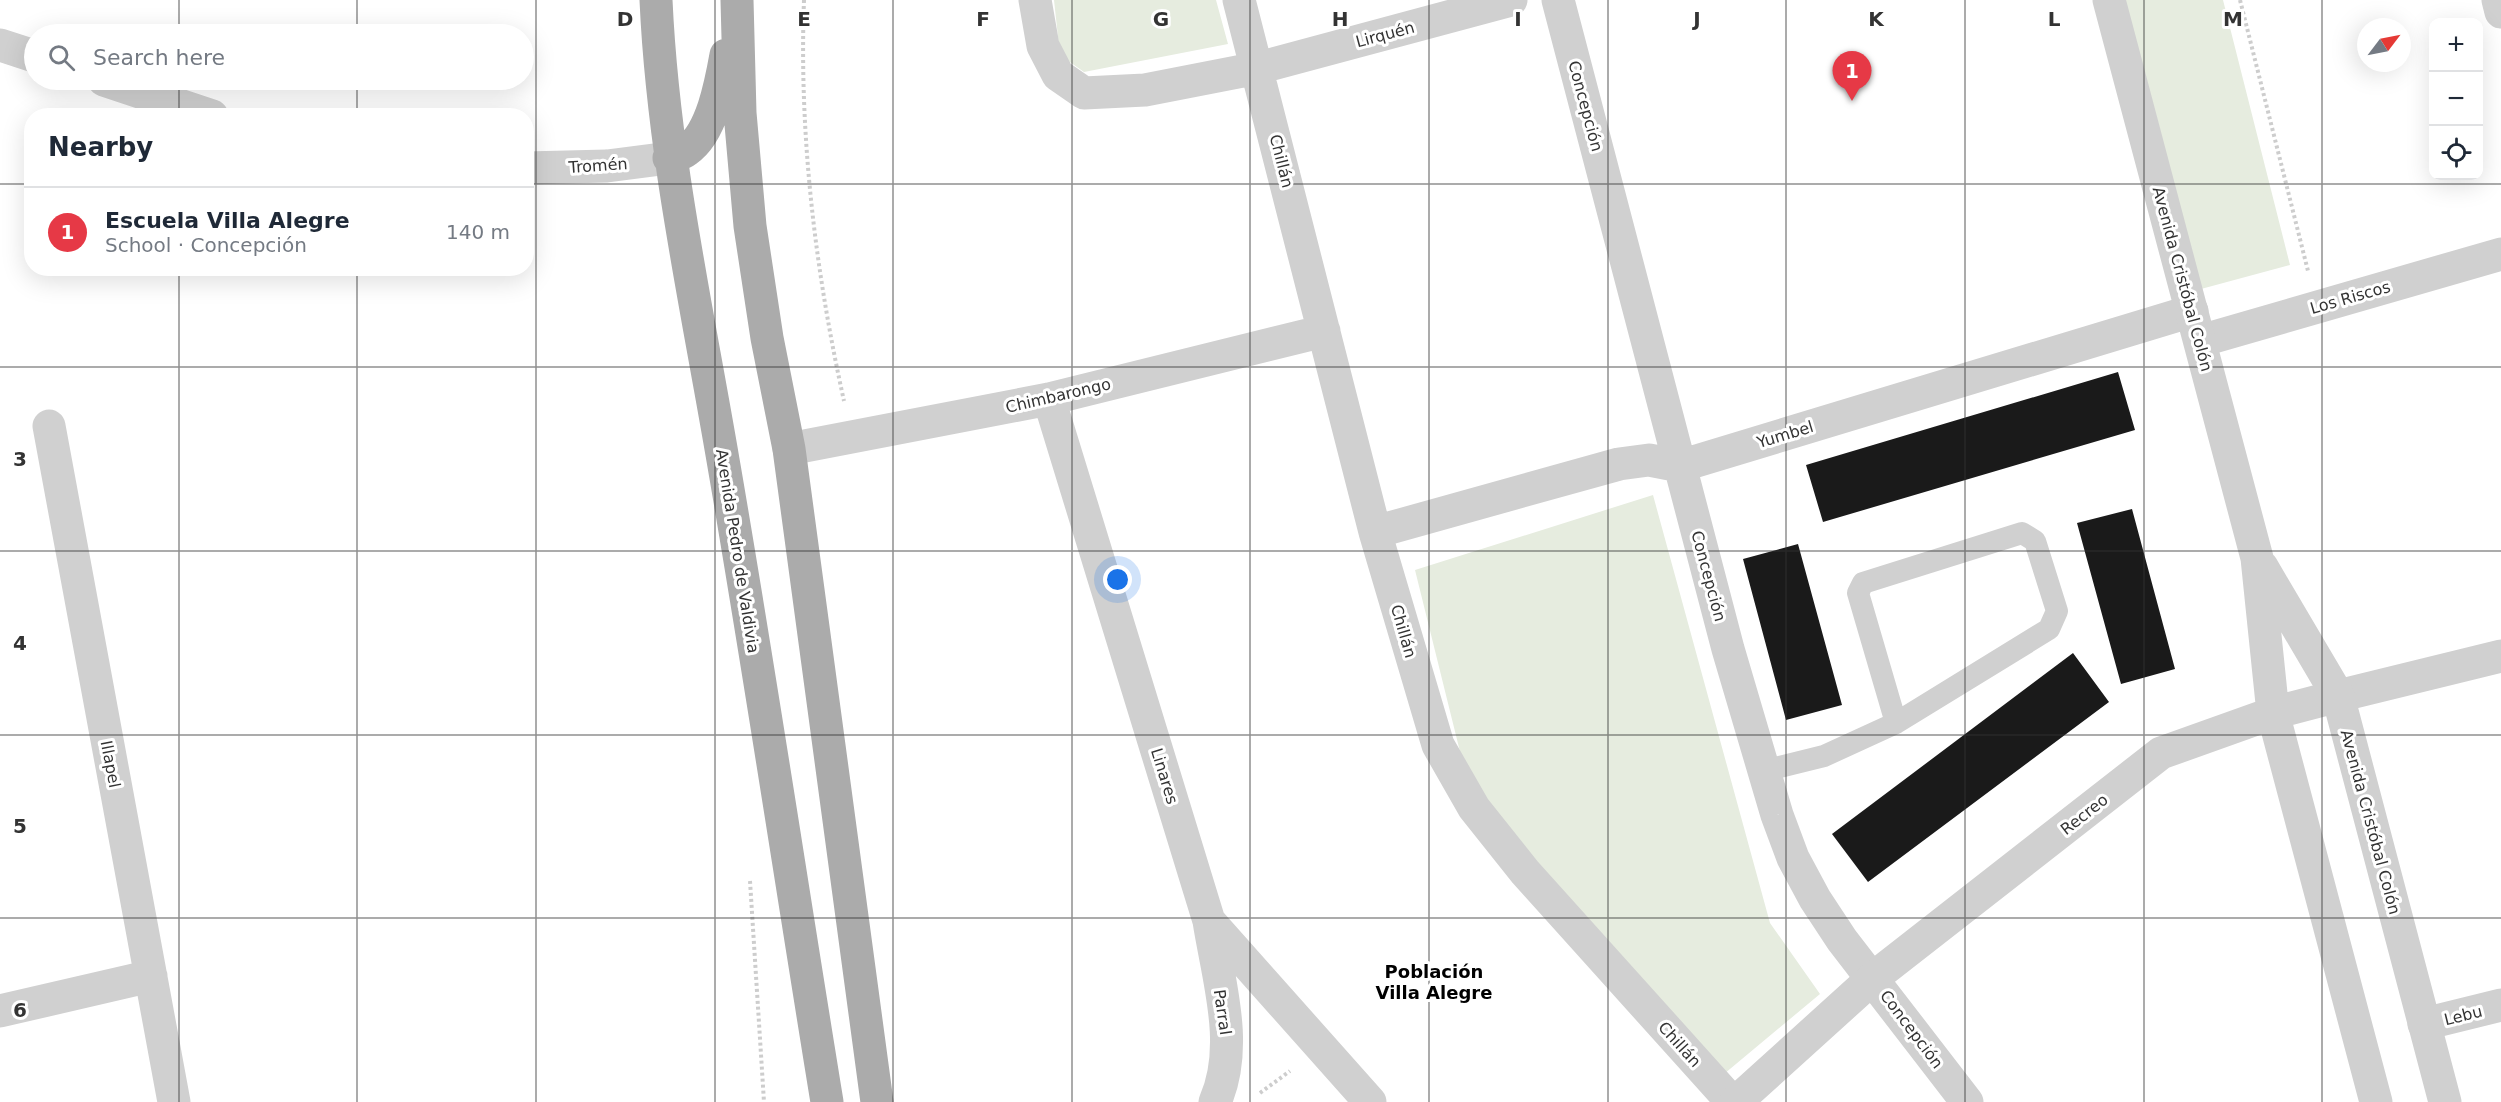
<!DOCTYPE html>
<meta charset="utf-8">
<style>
body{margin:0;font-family:"DejaVu Sans",sans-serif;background:#f2f2f3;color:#1f2937}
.controls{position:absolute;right:18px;top:18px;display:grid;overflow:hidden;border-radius:12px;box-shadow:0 6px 24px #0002}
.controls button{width:54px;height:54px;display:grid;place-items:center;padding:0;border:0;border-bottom:2px solid #e0e1e3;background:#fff;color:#1f2937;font:30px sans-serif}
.compass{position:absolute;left:2357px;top:18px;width:54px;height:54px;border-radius:50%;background:#fff;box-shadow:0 6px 24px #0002;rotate:58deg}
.you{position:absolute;left:1118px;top:580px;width:21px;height:21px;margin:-15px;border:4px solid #fff;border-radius:50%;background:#1a73e8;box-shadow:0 0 0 9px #1a73e833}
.badge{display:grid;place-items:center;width:39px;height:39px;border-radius:50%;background:#e63946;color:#fff;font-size:20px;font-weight:700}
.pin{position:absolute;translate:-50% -50px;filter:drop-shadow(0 2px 3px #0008)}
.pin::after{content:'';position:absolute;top:32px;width:21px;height:18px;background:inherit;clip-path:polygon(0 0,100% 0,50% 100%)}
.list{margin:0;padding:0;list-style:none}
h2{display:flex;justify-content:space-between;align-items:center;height:78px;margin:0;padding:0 24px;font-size:26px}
h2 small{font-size:20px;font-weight:400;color:#747a83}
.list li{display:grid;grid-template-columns:39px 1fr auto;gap:18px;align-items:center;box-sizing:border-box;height:90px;padding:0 24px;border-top:2px solid #e0e1e3}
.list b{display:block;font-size:22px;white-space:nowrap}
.list p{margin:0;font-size:20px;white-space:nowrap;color:#747a83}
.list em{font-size:20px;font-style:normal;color:#747a83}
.icon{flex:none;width:33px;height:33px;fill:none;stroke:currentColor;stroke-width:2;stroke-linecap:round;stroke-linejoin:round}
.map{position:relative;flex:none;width:2501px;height:1102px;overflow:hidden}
.search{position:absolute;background:#fff;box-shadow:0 6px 24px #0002;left:24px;top:24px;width:510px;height:66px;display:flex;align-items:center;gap:15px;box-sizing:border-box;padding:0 21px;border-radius:33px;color:#747a83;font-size:22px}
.panel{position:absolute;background:#fff;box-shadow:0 6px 24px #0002;left:24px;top:108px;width:510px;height:168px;border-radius:24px}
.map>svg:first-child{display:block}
</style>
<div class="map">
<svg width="2501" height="1102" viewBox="0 0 2501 1102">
<rect width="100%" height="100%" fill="#fff"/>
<path fill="#e6ecdf" d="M1054,0H1216L1228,44L1084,72L1060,55Z
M2125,0H2223L2290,265L2201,289Z
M1653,495L1770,923L1820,994L1718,1079L1469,788L1415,570Z"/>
<path fill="#1a1a1a" d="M2118,372L2135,430L1823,522L1806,465Z
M2132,509L2175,669L2121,684L2077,523Z
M1798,544L1842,705L1786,720L1743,559Z
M2073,653L2109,702L1868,882L1832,834Z"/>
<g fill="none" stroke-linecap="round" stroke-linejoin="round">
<path stroke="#cdcdcd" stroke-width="4" stroke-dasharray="3 3" stroke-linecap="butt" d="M804,0C799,135 815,270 844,401
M2240,0L2308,271
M750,881L764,1102
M1260,1093L1290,1071"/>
<path stroke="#d0d0d0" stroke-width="22" d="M1763,771L1824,756L1896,723L2049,629L2057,611L2035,541L2022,533L1863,583L1858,593L1896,723"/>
<path stroke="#d0d0d0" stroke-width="33" d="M1035,0L1043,46L1058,75L1084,93L1145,90L1258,68L1511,0
M1239,0L1375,532L1438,745L1474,808L1525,872L1732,1102
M1558,0L1728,649L1777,815L1793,858L1815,899L1842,940L1967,1102
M2498,0L2501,12
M2200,341L2501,254
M1049,399L1209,921L1370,1102
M49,426L174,1102
M789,449L1049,399L1324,331
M1375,532L1619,464L1649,460L1680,466L2192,311
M2338,696L2501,656
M1209,921C1218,979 1240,1046 1215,1102
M0,1011L151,976
M2424,1024L2501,1005"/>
<path stroke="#d0d0d0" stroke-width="33" d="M2109,0L2257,558L2273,713L2376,1102
M0,45L34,56
M104,80L212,116
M526,168L607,166L669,158
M2262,567L2338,696L2445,1102
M1736,1102L1873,978L2161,753L2273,713L2338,696"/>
<path stroke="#ababab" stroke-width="33" d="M656,0C663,155 697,307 723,460C760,674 792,888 827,1102
M737,0L740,113L750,226L767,338L789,449L877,1102
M669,158C675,156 682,154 687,150C712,133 721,83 726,55"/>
</g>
<path fill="none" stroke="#333" stroke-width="1.5" stroke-opacity="0.55" d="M179,0V34M357,0V34M536,0V1102M715,0V1102M893,0V1102M1072,0V1102M1250,0V1102M1429,0V1102M1608,0V1102M1786,0V1102M1965,0V1102M2144,0V1102M2322,0V1102M179,80V116M357,80V116M0,184H32M526,184H2501M179,268V1102M357,268V1102M0,367H2501M0,551H2501M0,735H2501M0,918H2501"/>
<g text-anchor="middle" stroke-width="6" stroke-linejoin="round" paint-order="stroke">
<g font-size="16" fill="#333" stroke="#fff">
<text transform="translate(1385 34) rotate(-15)" y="6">Lirquén</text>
<text transform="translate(1586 106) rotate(75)" y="6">Concepción</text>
<text transform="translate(1282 161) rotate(76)" y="6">Chillán</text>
<text transform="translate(598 165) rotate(-4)" y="6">Tromén</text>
<text transform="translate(2183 279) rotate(75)" y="6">Avenida Cristóbal Colón</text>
<text transform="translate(2350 297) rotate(-16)" y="6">Los Riscos</text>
<text transform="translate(1058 395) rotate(-13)" y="6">Chimbarongo</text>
<text transform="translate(1785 434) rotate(-17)" y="6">Yumbel</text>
<text transform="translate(738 551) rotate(81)" y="6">Avenida Pedro de Valdivia</text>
<text transform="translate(1709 576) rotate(75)" y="6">Concepción</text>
<text transform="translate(1404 631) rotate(74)" y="6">Chillán</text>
<text transform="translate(111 764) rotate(79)" y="6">Illapel</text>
<text transform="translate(1165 776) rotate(73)" y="6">Linares</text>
<text transform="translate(2084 814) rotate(-38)" y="6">Recreo</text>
<text transform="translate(2371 822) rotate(75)" y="6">Avenida Cristóbal Colón</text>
<text transform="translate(1223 1012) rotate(82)" y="6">Parral</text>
<text transform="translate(2463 1015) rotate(-14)" y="6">Lebu</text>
<text transform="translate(1912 1029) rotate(53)" y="6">Concepción</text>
<text transform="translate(1680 1044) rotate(48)" y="6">Chillán</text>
</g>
<g font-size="18" font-weight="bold" fill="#000" stroke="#fff">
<text x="1434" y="978">Población<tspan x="1434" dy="21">Villa Alegre</tspan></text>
</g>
</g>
<g font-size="20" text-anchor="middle" font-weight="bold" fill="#333" stroke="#fff" stroke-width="6" stroke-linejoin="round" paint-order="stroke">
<text x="625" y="26">D</text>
<text x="804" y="26">E</text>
<text x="983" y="26">F</text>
<text x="1161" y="26">G</text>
<text x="1340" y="26">H</text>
<text x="1518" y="26">I</text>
<text x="1697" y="26">J</text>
<text x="1876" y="26">K</text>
<text x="2054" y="26">L</text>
<text x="2233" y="26">M</text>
<text x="20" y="466">3</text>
<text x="20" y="650">4</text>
<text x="20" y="833">5</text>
<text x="20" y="1017">6</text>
</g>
</svg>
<div class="controls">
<button>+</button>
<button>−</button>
<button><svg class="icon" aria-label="locate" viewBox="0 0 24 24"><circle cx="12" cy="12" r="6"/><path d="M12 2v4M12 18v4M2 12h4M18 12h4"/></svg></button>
</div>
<svg class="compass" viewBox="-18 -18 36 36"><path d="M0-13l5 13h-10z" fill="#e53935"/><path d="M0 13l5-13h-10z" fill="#747a83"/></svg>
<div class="you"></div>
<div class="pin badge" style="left:1852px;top:101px">1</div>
<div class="search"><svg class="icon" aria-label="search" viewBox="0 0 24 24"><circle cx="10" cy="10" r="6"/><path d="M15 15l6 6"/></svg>Search here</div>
<section class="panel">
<h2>Nearby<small></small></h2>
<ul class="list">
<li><span class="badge">1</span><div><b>Escuela Villa Alegre</b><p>School · Concepción</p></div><em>140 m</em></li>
</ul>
</section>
</div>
